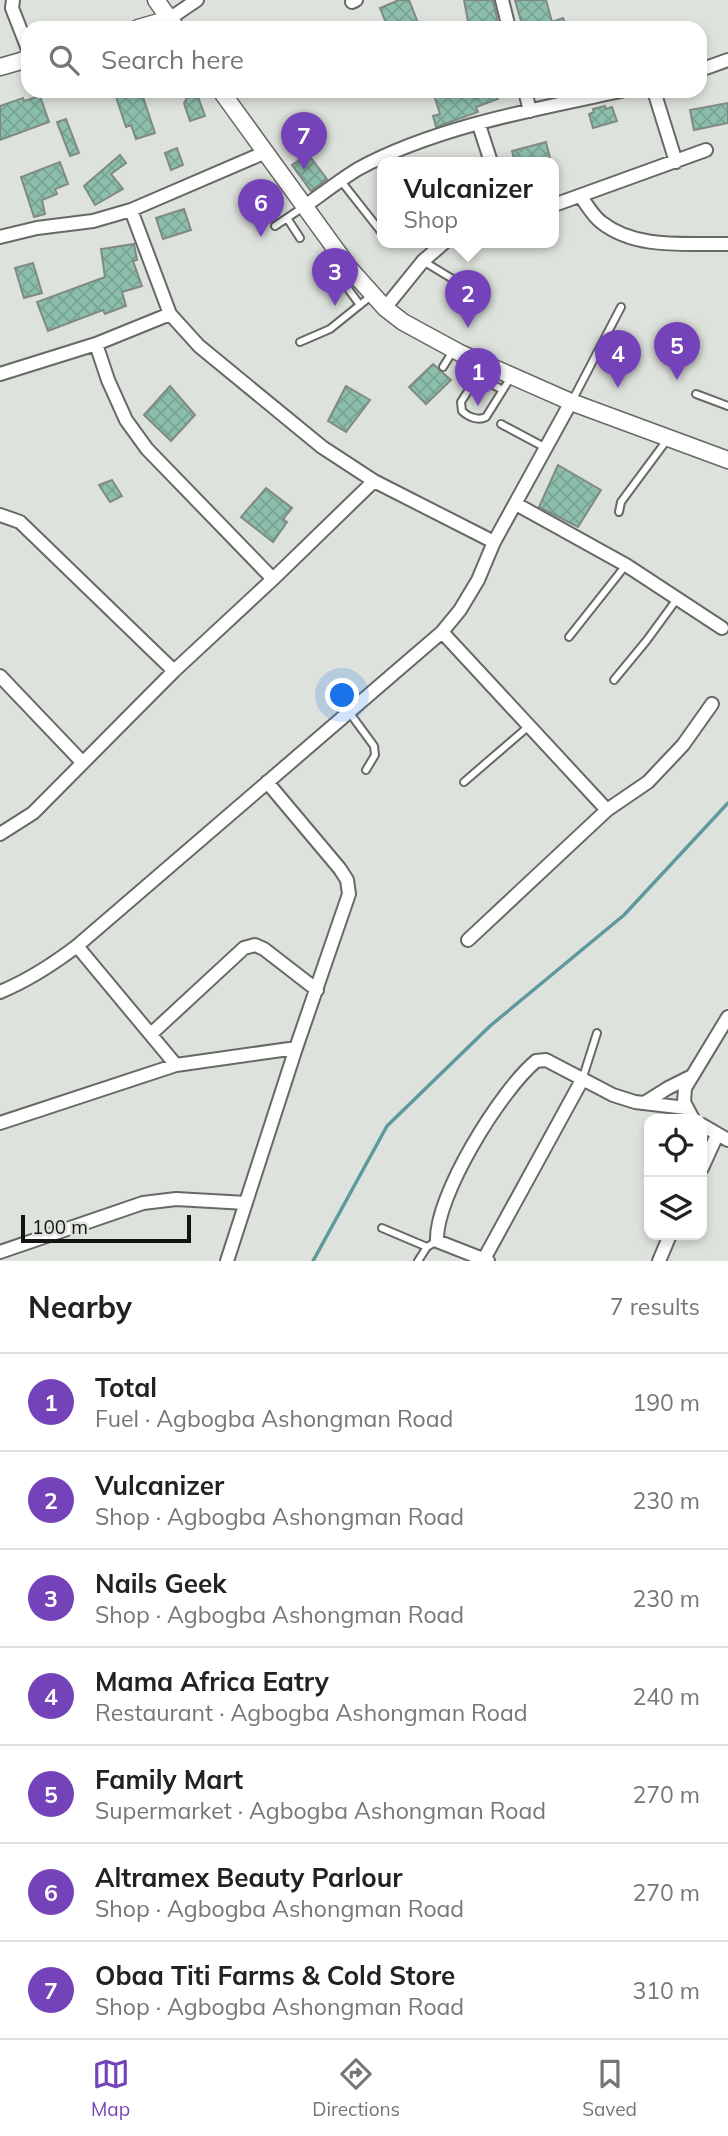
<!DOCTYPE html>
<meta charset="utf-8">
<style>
body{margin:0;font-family:Mulish,sans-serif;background:#f2f2f2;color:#222}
.controls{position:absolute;right:21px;bottom:21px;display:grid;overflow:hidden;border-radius:14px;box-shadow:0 4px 10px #0003}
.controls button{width:63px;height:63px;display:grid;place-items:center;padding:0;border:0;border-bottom:2px solid #e0e0e0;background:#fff;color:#222;font:35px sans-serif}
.scale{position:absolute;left:21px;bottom:18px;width:170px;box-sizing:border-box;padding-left:7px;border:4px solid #131512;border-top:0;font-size:19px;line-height:24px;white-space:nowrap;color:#131512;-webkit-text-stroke:5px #dee2dc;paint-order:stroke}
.you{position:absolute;left:343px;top:696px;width:24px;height:24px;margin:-18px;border:5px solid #fff;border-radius:50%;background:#1a73e8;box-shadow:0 0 0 10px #1a73e833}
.badge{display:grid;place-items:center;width:46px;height:46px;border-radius:50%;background:#7442b9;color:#fff;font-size:23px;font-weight:700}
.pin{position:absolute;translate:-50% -58px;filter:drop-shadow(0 2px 4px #0008)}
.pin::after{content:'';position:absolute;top:37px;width:24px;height:21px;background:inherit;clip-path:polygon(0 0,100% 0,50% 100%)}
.popup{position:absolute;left:377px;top:157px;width:182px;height:91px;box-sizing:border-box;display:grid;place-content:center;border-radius:14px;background:#fff;filter:drop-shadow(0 2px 5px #0005);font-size:23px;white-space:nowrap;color:#767676}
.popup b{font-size:26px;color:#222}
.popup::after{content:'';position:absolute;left:50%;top:100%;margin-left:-14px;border:14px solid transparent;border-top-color:#fff}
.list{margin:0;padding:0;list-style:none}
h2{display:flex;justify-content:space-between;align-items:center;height:91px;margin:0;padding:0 28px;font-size:30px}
h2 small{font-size:23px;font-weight:400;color:#767676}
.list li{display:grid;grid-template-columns:46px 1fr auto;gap:21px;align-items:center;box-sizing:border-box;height:98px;padding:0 28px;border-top:2px solid #e0e0e0}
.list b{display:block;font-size:26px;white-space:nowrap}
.list p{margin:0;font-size:23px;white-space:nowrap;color:#767676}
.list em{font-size:23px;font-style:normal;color:#767676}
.icon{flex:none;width:38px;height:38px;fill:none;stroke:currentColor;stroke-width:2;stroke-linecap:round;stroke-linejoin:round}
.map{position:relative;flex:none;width:728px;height:1261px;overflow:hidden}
.search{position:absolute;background:#fff;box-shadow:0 4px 10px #0003;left:21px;right:21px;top:21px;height:77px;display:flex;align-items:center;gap:18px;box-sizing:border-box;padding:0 24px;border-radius:21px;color:#767676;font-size:26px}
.sheet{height:777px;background:#fff}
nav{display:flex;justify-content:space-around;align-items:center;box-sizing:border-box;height:98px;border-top:2px solid #e0e0e0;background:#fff;font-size:19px;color:#767676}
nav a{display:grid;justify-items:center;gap:4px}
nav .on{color:#7442b9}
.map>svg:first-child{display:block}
</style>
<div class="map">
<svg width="728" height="1261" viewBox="0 0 728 1261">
<defs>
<pattern id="building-cross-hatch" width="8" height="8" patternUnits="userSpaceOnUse" patternTransform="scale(1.75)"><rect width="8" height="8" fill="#8cbfab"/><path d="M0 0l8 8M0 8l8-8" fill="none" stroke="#78a392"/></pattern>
</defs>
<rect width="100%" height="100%" fill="#dee2dc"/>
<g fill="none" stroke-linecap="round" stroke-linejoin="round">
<path stroke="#5e9a9d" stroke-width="3.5" d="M313,1261L387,1126L490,1026L624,915L728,803"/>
</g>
<path fill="url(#building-cross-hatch)" stroke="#818985" stroke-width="2" d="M399,0H409L420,28H388L380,8Z
M464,0H493L498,22L469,27Z
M515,0H546L552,22L563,18L567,28H523Z
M114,91H141L155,133L136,139L131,125L126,127Z
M447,91H471L474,99L495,92L498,99L476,107L478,112L436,127L433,116L440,114L434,95Z
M197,94L205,116L190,121L184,103L187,98Z
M40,96L49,122L0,140V106L23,98L24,101Z
M728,103V123L694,130L690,110Z
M605,106L606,109L612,107L617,121L593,128L589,114L594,112L593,109Z
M66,119L79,153L70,156L57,122Z
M546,142L551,162H515L512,151Z
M177,148L183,165L171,170L165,153Z
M308,154L327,179L311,191L292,165Z
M120,155L126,163L111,174L123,189L95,205L84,186Z
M60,162L68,184L55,189L57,194L42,200L45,214L34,217L21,177Z
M184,209L191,230L163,239L156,218Z
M134,244L137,260L133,261L142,286L122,292L126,306L105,314L103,310L48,331L37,302L105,277L101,249Z
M33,263L42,293L24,298L15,268Z
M433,364L451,380L426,404L409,387Z
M170,386L195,415L171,441L144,415Z
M346,386L370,400L346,432L328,421Z
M558,465L601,490L578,527L539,507Z
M112,480L122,496L110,502L99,485Z
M266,488L292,508L283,519L287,522L273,542L241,517Z"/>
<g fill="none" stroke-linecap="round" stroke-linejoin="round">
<g stroke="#666a64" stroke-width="10">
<path id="service" d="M341,181L382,233
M287,218L300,238
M275,226L305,206
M423,261L474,292
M335,271L360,305
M300,342L330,329L371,296
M484,366L461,402L462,411C468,417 478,421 486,417L511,377
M443,367L453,351
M478,377L503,390
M696,394L728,406
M572,401L621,307
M501,424L546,448
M619,512L621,502L667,440
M569,637L626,565
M614,680L647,640L677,599
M349,712L374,746L375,755L366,770
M464,782L529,726
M582,1080L597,1033
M382,1228L427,1247
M418,1261L427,1247L437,1241"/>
</g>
<g stroke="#666a64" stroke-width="16">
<path id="minor" d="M13,0L12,8L28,49
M502,0L509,28
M352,2L356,0
M169,19L197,0
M700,70L728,60
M525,91L530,111
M654,91L676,162
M479,125L491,162
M581,197C587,205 593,216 601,222C636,250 687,243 728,244
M554,205L706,150
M305,206C322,194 340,180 358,169C435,127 536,109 621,91
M0,237L37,228L93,221L131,210L266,152
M385,308L423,261L445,242
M170,314L199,346L322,447L374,481L494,542
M96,344L108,380L126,420L147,449L273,579
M0,374L96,344L170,314L131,210
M516,504L626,565L722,628
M0,515L20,522L174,671
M442,632L607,810
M0,676L82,762
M0,834L33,813L174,671L273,579L374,481
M468,940L607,810L648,782L683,745L712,704
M77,946L176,1065
M0,992C29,980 52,965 77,946L442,632L460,610L478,580L494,542L571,402
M151,1034L244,948L255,945L264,949L317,990
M644,1103L668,1088L692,1076
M693,1119L684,1102L685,1088L728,1017
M0,1123L176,1065L296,1048
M702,1125L728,1140
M702,1168L717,1135
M0,1252L143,1203L176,1199L246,1203
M484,1259L582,1080
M227,1261L296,1048L349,894L347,880L340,869L267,782
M488,1261L437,1241C435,1196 501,1090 536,1061L546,1060L613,1095L635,1102L686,1108
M659,1261L670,1235"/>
</g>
<g stroke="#666a64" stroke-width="19">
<path id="tertiary" d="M156,0L176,28
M138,28L169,19
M0,67L28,59
M221,91L350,269L385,308L403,322L460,353L571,402L728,460"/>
</g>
<use href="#service" stroke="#fff" stroke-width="6"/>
<use href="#minor" stroke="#fff" stroke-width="12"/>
<use href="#tertiary" stroke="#fff" stroke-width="16"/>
</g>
</svg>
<div class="controls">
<button><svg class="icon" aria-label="locate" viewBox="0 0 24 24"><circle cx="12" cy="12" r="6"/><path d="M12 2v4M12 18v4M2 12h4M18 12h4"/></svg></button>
<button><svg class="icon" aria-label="layers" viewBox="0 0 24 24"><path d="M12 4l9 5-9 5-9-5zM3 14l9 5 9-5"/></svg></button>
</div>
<div class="scale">100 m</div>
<div class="you"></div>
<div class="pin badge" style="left:478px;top:406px">1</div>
<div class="pin badge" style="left:468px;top:328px">2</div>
<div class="popup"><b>Vulcanizer</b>Shop</div>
<div class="pin badge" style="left:335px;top:306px">3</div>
<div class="pin badge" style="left:618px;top:388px">4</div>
<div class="pin badge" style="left:677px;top:380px">5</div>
<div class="pin badge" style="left:261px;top:237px">6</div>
<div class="pin badge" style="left:304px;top:170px">7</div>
<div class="search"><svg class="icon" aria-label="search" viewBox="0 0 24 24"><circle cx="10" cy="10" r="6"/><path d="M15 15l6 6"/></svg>Search here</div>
</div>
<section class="sheet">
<h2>Nearby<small>7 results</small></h2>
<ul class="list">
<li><span class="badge">1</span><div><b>Total</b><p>Fuel · Agbogba Ashongman Road</p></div><em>190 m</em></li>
<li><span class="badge">2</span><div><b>Vulcanizer</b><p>Shop · Agbogba Ashongman Road</p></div><em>230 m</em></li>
<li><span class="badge">3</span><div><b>Nails Geek</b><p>Shop · Agbogba Ashongman Road</p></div><em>230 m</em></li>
<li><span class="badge">4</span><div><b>Mama Africa Eatry</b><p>Restaurant · Agbogba Ashongman Road</p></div><em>240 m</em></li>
<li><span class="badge">5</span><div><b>Family Mart</b><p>Supermarket · Agbogba Ashongman Road</p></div><em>270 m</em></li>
<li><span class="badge">6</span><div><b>Altramex Beauty Parlour</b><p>Shop · Agbogba Ashongman Road</p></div><em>270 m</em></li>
<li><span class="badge">7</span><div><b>Obaa Titi Farms &amp; Cold Store</b><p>Shop · Agbogba Ashongman Road</p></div><em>310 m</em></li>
</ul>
</section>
<nav>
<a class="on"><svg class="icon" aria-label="map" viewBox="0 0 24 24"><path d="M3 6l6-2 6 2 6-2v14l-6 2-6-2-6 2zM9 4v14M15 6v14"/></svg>Map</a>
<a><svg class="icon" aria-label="directions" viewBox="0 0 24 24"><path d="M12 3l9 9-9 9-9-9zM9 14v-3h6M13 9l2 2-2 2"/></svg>Directions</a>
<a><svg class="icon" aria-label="saved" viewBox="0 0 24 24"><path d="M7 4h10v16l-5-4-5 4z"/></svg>Saved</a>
</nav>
